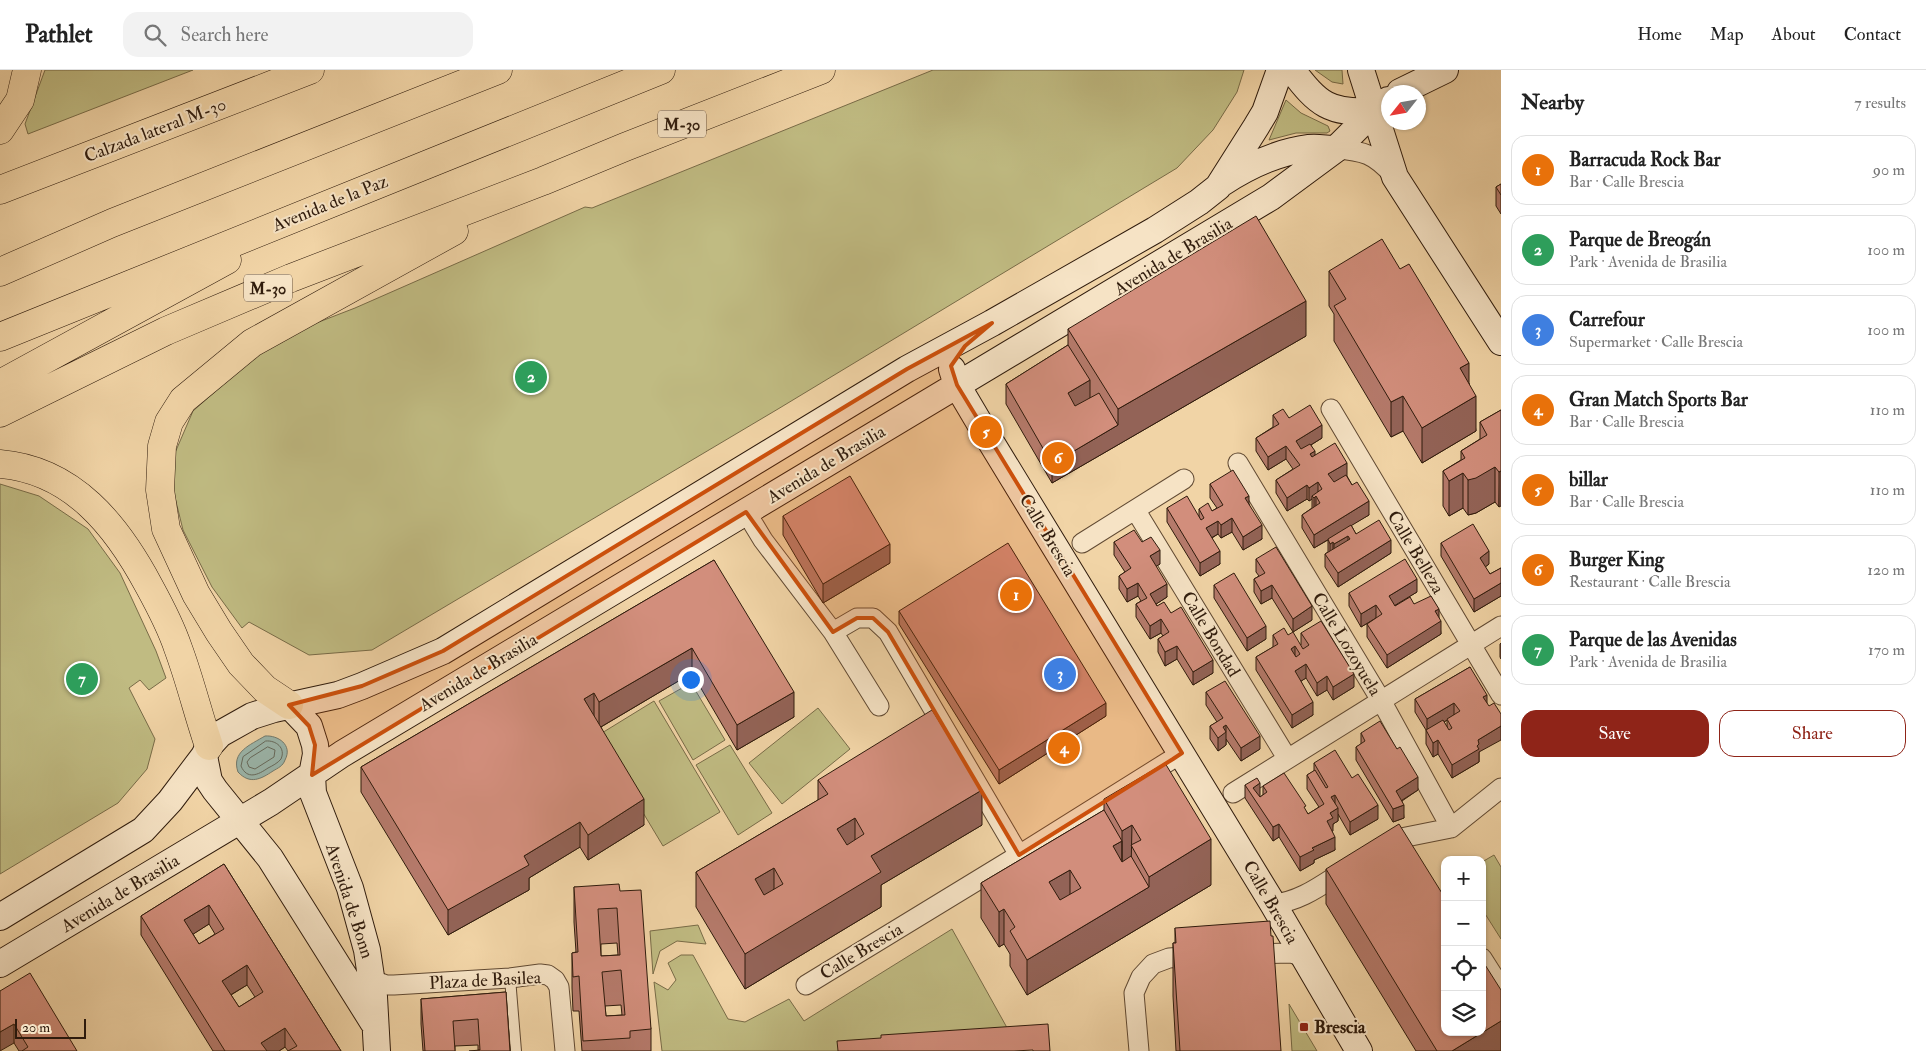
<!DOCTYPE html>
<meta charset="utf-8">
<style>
body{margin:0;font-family:"IM FELL Double Pica",serif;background:#f2f2f2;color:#222}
.controls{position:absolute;right:15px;bottom:15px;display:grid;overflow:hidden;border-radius:10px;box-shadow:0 1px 4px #0004}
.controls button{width:45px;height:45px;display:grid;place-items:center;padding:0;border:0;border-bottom:1px solid #e0e0e0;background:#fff;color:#222;font:25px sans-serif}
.compass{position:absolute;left:1381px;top:15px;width:45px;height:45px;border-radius:50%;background:#fff;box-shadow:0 1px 4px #0004;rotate:239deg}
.scale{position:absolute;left:15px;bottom:12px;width:71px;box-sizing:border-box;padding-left:5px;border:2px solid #2f1b0c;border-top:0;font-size:14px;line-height:18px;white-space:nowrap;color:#2f1b0c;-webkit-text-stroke:4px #f6e3c5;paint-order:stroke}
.you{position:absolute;left:690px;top:609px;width:18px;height:18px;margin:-12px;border:4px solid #fff;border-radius:50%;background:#1a73e8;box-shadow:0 0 0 8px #1a73e833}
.badge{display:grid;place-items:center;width:32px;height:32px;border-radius:50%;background:#8f2418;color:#fff;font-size:16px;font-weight:700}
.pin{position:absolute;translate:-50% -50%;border:2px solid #fff;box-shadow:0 1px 5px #0006}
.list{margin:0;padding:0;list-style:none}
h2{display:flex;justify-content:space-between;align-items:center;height:65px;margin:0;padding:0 20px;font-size:21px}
h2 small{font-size:16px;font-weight:400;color:#767676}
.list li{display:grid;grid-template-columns:32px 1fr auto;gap:15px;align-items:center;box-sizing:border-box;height:70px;margin:0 10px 10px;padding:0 10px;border:1px solid #e0e0e0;border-radius:15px}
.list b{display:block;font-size:19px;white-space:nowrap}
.list p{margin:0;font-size:16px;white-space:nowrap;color:#767676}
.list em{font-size:16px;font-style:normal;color:#767676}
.actions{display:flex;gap:10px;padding:15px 20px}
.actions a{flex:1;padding:11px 0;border:1px solid #8f2418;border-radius:15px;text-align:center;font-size:18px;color:#8f2418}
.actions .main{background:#8f2418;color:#fff}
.icon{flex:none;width:28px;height:28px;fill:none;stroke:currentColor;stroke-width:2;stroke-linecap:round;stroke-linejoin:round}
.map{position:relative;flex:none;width:1501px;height:981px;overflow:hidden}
header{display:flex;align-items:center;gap:30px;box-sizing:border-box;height:70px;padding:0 25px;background:#fff;border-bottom:1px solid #e0e0e0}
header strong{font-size:24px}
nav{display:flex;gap:28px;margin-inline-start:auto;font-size:18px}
.search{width:350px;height:45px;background:#f2f2f2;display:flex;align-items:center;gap:12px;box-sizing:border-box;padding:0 18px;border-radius:15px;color:#767676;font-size:19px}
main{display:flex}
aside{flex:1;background:#fff}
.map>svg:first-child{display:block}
</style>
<header>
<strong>Pathlet</strong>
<div class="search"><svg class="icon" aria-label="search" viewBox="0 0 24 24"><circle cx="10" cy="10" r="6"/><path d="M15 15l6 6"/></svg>Search here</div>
<nav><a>Home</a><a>Map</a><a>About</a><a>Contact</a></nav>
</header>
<main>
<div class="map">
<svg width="1501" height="981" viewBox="0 0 1501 981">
<rect width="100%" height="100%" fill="#f1d4a6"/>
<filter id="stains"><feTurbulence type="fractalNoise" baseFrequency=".004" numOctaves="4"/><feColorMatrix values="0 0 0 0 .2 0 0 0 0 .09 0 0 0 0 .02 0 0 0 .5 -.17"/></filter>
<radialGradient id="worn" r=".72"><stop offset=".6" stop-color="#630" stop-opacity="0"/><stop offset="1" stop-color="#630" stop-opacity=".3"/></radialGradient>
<path fill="#c0bb82" stroke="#786b47" d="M45,0H193L28,64L25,54Z
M933,0H1244L1237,22L1213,60L1177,98L778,339L372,580L309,585L249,552L242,558L212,517L183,460L168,399L193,341L275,269L355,238L585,137L592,138Z
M1315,0H1342L1343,14L1332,12Z
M1286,30L1301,43L1328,56L1330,61L1327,63H1296L1269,70Z
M0,414L39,426L88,459L120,503L156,581L166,608L149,620L140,610L129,618L155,669L147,699L118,733L0,804Z
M691,613L725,670L693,690L659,631Z
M654,631L720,742L663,776L597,666Z
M818,638L850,679L782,734L749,693Z
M730,675L772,743L738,765L696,695Z
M1494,785L1501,797V869L1482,839V792Z
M698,855L706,874L677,871L660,881L653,904L650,861Z
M952,859L1020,981H662L654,912L668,920L676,910L668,893L681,885H693L728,949L745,952L789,929L804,951Z
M1289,934L1317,981H1292Z"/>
<path fill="#9bb7ad" stroke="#70796d" d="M265,666C278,665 293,675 285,690C283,696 278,698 273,701C261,709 250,715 238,702C231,682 250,675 265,666Z"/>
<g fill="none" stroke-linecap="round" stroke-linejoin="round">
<path stroke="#65695c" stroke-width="1" d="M266,671C276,670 286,678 281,689C278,693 272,696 268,698C258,705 247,710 241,696L243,687Z
M268,677L275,680L274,687L255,699L249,697L247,692L250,688Z"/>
<g stroke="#604932" stroke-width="12">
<path id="lane" d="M510,908L516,981"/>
</g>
<g stroke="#604932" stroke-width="21">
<path id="street" d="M1336,79C1364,81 1374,84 1393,105
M1331,339L1501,625
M1238,393L1382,632L1451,758
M1136,441L1287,688
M746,442L763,470L833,562L879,636
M1082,473L1184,409
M833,562L857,548H873L888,562L1019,785
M1233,723L1501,556
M1384,777L1396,769L1451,758L1501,718
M1273,834C1301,832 1324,813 1347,799
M1250,884L1291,883L1302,886
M1482,888L1501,918
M372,910L386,915H394L510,908L540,904L548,905L555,910L559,917L565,981
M806,915L1019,785L1182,683
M1139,981L1134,923L1141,907L1153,894L1169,888L1197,886"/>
</g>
<g stroke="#2f1b0c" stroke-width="28">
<path id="secondary" d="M1292,0C1318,34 1329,44 1374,41
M1361,0L1395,107L1501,272
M1400,22L1445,0
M1222,113C1248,96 1278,82 1309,78C1318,77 1327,79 1336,79
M952,299L957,315L983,359L1273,834L1359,981
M289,635L309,656L315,675L316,684L312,705L313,723L350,818L367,880L374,927L377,981
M204,686L209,711L215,720L270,788L373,952
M0,847L143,760L170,731L204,686L209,676L220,664L252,646L274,639L338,625L362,616L443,581L907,299L992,253L1155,160L1199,132L1218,117L1256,57L1265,42L1280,0
M0,894L271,732L342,684L1271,127L1336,79L1374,41L1388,30"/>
</g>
<g stroke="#2f1b0c" stroke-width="29">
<path id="highway" d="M0,60L20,30L27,0
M0,120L310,0
M0,202L112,153L498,0
M0,267L661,0
M0,314L227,190
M0,343L166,261L291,208L543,111L625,77L821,0
M0,394C73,400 117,456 149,516C160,536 171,557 178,578C190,610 198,644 209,676
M289,635L265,619L241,594L219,562L196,524L166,459L160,420L162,376L169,352L183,330L252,273L454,161"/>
</g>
<use href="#lane" stroke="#f6e3c5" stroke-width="10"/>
<use href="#street" stroke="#f6e3c5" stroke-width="19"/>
<use href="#secondary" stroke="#f6e3c5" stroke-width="26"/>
<use href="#highway" stroke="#f1d4a6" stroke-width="28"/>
</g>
<path fill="#b57a6b" stroke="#2f1b0c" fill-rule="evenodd" d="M1501,114V144L1496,136V117Z
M1329,201L1469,313L1476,361L1422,393L1403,361L1391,367L1334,271V244L1329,236Z
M1068,259L1306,266L1052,413L1006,334V314L1068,275Z
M1501,340L1499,437L1495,432L1476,443L1468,445L1463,438L1449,446L1443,436V401L1461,390V381L1480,369V352Z
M1273,345L1289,348L1322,368L1311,375L1315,385L1347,406L1369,445L1351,455L1356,464L1391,483L1338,517L1325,497V484L1328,482V470L1314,478L1302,458V445L1312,438V429L1309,431L1307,429L1287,441L1276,423V410L1293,399L1286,389L1268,400L1256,381V368L1273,357Z
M1210,414L1249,434L1262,469L1243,480L1232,462L1221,468L1218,464L1212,468L1220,494L1200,506L1167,452V438L1199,447V439L1212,441L1217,438L1210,428Z
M783,446L890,493L823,533L783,465Z
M1114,472H1142L1160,494L1156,496L1167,527L1156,534L1157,536L1171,543L1213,603L1193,615L1177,589L1165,596L1158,582V569L1163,566L1161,563L1150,569L1136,547V534L1141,531L1138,526L1127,532L1119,519V506L1125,502L1114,485Z
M1441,473L1489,494L1485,497L1490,504L1501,498V526L1474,542L1441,486Z
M1256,489L1312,550L1293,562L1272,528L1261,534L1254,522V509L1259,506L1256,502Z
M714,490L794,647L737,680L692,603L601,657L644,755L588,790L580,777L529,808V820L448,865L361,722V697Z
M1214,515L1266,569L1247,581L1214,528Z
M1417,522L1395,535V536L1414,534L1439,548L1441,564L1387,598L1367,567V554L1376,548L1361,557L1349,536V523Z
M899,541L1106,646L999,714L899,554Z
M1301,563L1354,617L1333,630L1327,620L1317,626L1306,608L1301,611L1313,645L1292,658L1256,600V587L1273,577V565H1288L1301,575Z
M1501,573V589L1500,587V574Z
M1470,597L1479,682V692L1452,708L1438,684L1433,687L1426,674V660L1415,642V629ZM1447,650V657L1444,652Z
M1206,622L1260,679L1241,691L1226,669V675L1218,681L1210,669V656L1217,652L1206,635Z
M1361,663L1418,720L1402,731L1404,748L1393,752L1356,690V677L1361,674Z
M1314,693L1378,749L1350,765L1338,744V751L1333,754L1332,761L1335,780L1314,790V793L1300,801L1279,767L1273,771L1245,728V715L1260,726V727L1263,725V716L1306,741L1308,744L1319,737L1307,719V705L1314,701Z
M818,710L982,755L881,815V837L745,919L696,837V802L818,730Z
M1104,729L1211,815L1027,925L1010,896V884L1004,874L999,877L981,848V813L1104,740Z
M224,794L341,981H288L285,977L279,981H213L141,865V846ZM209,854L215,864L199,874L193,864ZM247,915L255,927L239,937L231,925Z
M1326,799L1501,981H1416L1326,834Z
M574,817L620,821L651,959V981H582L579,941H573L572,918V883L576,882L574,852ZM617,873L618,885L601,886V874ZM621,935L622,945L606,946L605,936Z
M1175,858L1281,981H1176L1173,926V873H1175Z
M0,921L77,981H19L14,973Z
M506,922L510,981L478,980V975L455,976V981H423L421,954V929Z"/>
<path fill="#936357" stroke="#2f1b0c" d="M1306,231V266L1052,413V394L1118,355V339Z
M1469,293V328L1460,298Z
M1090,310V329L1068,342V323Z
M1403,326V361L1391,367V332Z
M1476,326V361L1422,393V358Z
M1322,355V368L1296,384V371Z
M1286,376V389L1268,400V387Z
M1315,381V394L1310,384Z
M1347,393V406L1328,417V404Z
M1495,397V432L1476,443L1468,445V410Z
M1501,401V436L1499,437V402Z
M1463,403V438L1449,446V411Z
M1318,412V425L1312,426V429L1309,431V418Z
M1307,415V429L1287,441V428Z
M1249,426V440L1245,428Z
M1316,426V440L1314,441V428Z
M1369,431V445L1314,478V465Z
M1232,448V462L1221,468V455Z
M1218,451V464L1206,471V458Z
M1262,455V469L1243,480V467Z
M1348,466V479L1334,487V474Z
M1391,470V483L1338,517V503Z
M1333,472V486L1330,487V474Z
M890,474V493L823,533V514Z
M1160,480V494L1150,500V486Z
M1220,481V494L1200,506V493Z
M1489,481V494L1480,501V488Z
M1417,509V522L1389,539V526Z
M1138,513V526L1127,532V519Z
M1501,513V526L1474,542V529Z
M1167,514V527L1150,538V524Z
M1272,515V528L1261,534V521Z
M1376,535V548L1361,557V544Z
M1312,536V550L1293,562V549Z
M1439,539V552L1441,551V564L1387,598V585L1435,541Z
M1161,549V563L1150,569V556Z
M1266,556V569L1247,581V568Z
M1177,576V589L1165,596V582Z
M1295,576V590L1291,579Z
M692,578V603L599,658V632Z
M1213,590V603L1193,615V602Z
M1306,594V608L1295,615V601Z
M1354,604V617L1333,630V617Z
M1327,606V620L1317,626V613Z
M794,622V647L737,680V655Z
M594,623V649L584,629Z
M1487,625V638L1483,627Z
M1313,632V645L1292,658V645Z
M1106,633V646L999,714V700Z
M1454,633V646L1427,662V649Z
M1226,655V675L1218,681V668L1223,657Z
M1501,656V670L1479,682V692L1452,708V695L1478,670Z
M1260,666V679L1241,691V678Z
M1438,670V684L1433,687V673Z
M1418,707V720L1396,734V721Z
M1260,713V726L1255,730L1253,718Z
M982,720V755L881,815V837L745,919V884L871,786Z
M1335,725V738L1331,727Z
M644,729V755L588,790V765Z
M1378,735V749L1350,765V752Z
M1404,735V748L1393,752V739Z
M1338,738V751L1333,754V761L1327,764V751L1330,743Z
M855,748V783L837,794V759Z
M580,752V777L529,808V820L448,865V840L524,786Z
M1279,754V767L1273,771V757Z
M1132,755L1131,800L1122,806V761Z
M1335,767V780L1314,790V793L1300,801V787L1312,778Z
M1211,769V815L1027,925V890L1149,817V807Z
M1122,771V806L1113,776Z
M774,798V832L755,844V809Z
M1070,800V835L1049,847V812Z
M209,835V854L184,870V850Z
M1004,839V874L999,877V842Z
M247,895V915L222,930V911Z
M1501,951V981H1452Z
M14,954V973L0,981V962Z
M285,958V977L279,981H261V973Z"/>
<path fill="#d28e7c" stroke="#2f1b0c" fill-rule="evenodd" d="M1501,114V125L1496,117Z
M1256,146L1306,231L1118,339L1068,259Z
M1382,169L1400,199L1409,194L1469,293L1460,298L1476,326L1422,358L1403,326L1391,332L1334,236L1346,229L1329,201Z
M1068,275L1090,310L1068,323L1075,336L1099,323L1118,355L1052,394L1006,314Z
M1310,335L1322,355L1296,371L1301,379L1310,374L1315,381L1310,384L1312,387L1335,373L1347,393L1328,404L1334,412L1346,405L1352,415L1357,412L1369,431L1314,465L1302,445L1320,433L1316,426L1314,428L1312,426L1322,419L1318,412L1309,418L1307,415L1287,428L1276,410L1300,395L1286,376L1268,387L1256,368L1279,354L1273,345L1283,339L1289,348Z
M1501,340V401L1499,402L1495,397L1476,408L1468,410L1463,403L1449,411L1443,401L1465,388L1461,381L1487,365L1480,352Z
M1233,400L1249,426L1245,428L1262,455L1243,467L1232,448L1221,455L1218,451L1206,458L1220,481L1200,493L1167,438L1187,426L1201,450L1204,448L1199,439L1208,433L1212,441L1223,435L1210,414Z
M850,406L890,474L823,514L783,446Z
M1379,450L1391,470L1338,503L1325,484L1350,469L1348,466L1334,474L1333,472L1330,474L1328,469L1351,455L1356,464Z
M1473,454L1489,481L1480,488L1490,504L1501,498V513L1474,529L1441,473Z
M1134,460L1142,472L1151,467L1160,480L1150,486L1167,514L1150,524L1157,536L1164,532L1171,543L1181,537L1213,590L1193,602L1177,576L1165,582L1158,569L1169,562L1161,549L1150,556L1136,534L1147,528L1138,513L1127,519L1119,506L1131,498L1114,472Z
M1008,473L1106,633L999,700L899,541Z
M1276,477L1312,536L1293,549L1272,515L1261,521L1254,509L1265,503L1256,489Z
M1405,489L1417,509L1389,526L1395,536L1410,527L1414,534L1431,526L1439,539L1435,541L1441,551L1387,585L1367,554L1382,544L1376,535L1361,544L1349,523Z
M714,490L794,622L737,655L692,578L599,632L594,623L584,629L644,729L588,765L580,752L524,786L529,795L448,840L361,697Z
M1234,503L1266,556L1247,568L1214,515Z
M1321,551L1354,604L1333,617L1327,606L1317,613L1306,594L1295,601L1313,632L1292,645L1256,587L1278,574L1273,565L1284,558L1288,565L1293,562L1303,579L1309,575L1301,563ZM1295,576L1300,584L1296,587L1291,579Z
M1470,597L1487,625L1483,627L1489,636L1494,633L1501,644V656L1478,670L1479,674L1477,676L1479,679L1452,695L1438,670L1433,673L1426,660L1443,650L1449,660L1452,658L1447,649L1460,641L1454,633L1427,649L1415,629Z
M1225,611L1260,666L1241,678L1226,655L1223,657L1226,662L1218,668L1210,656L1223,648L1206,622Z
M932,640L982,720L871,786L881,802L745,884L696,802L828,724L818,710ZM855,748L864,764L847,775L837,759ZM774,798L783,814L764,825L755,809Z
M1380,651L1397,679L1400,677L1418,707L1396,721L1404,735L1393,739L1356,677L1365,671L1361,663Z
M1335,680L1352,708L1358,704L1378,735L1350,752L1335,725L1331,727L1338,738L1330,743L1333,748L1327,751L1335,767L1312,778L1314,780L1300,787L1279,754L1273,757L1245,715L1257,708L1260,713L1253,718L1260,727L1267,722L1263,716L1284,703L1306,736L1304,737L1308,744L1324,734L1307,705L1315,700L1326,718L1328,717L1314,693Z
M1165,693L1211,769L1149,807L1131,775L1141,770L1132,755L1122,761L1104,729Z
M1104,740L1122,771L1113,776L1122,792L1131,786L1149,817L1027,890L1010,861L1015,857L1004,839L999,842L981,813ZM1070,800L1081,818L1060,830L1049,812Z
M1399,754L1445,828V962H1482V890L1501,920V951L1452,981H1437L1326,799Z
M224,794L341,981H288L297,976L285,958L261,973L267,981H225L141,846ZM209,835L224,859L199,874L184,850ZM247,895L263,922L239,937L222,911Z
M619,814L620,821L641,820L651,959L630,961V968L583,971L579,906L573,907L572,883L578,882L574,817ZM617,838L620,885L601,886L598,839ZM621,900L625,945L606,946L602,902Z
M1270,851L1271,866H1273L1281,981H1180L1173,873H1176L1175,858Z
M30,903L77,981H22L28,977L14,954L0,962V921Z
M506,922L510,981H469L480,980L478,949L453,951L455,981H425L421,929Z
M1048,954L1050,981H1033V980L1014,981H838L837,971L881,968V965Z"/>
<path fill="#cc500c" fill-opacity="0.2" stroke="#cc500c" stroke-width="4" stroke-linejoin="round" d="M992,253L965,276L951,296L957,315L1182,683L1173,689L1019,785L888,562L873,548H857L833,562L746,442L312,705L315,675L309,656L289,635L362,616L443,581L907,299Z"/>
<rect fill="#8f2418" stroke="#f6e3c5" stroke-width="2" x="1299" y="952" width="10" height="10" rx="2.5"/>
<g text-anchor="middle" stroke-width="4" stroke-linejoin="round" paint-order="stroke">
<g fill="#f6e3c5" stroke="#6b5744" stroke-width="1">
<rect x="658" y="40.5" width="48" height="27" rx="4"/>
<rect x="244" y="204.5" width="48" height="27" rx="4"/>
</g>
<g font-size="16" font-weight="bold" fill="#2f1b0c">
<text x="682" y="60">M-30</text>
<text x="268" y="224">M-30</text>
</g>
<g font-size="18" fill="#2f1b0c" stroke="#f6e3c5">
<text transform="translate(155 60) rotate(-21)" y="6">Calzada lateral M-30</text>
<text transform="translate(330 133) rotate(-22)" y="6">Avenida de la Paz</text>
<text transform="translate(1173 186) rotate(-31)" y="6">Avenida de Brasilia</text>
<text transform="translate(826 394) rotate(-31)" y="6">Avenida de Brasilia</text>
<text transform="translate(1048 465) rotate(59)" y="6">Calle Brescia</text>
<text transform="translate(1416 482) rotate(59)" y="6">Calle Belleza</text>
<text transform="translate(1211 564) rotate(59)" y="6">Calle Bondad</text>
<text transform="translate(1347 574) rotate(59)" y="6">Calle Lozoyuela</text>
<text transform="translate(478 602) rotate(-31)" y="6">Avenida de Brasilia</text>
<text transform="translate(120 823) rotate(-31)" y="6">Avenida de Brasilia</text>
<text transform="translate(350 831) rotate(72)" y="6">Avenida de Bonn</text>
<text transform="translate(1271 832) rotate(60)" y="6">Calle Brescia</text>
<text transform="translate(861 881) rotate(-31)" y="6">Calle Brescia</text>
<text transform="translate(485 910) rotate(-3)" y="6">Plaza de Basilea</text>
</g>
<g font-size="18" font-weight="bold" fill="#2f1b0c" stroke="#f6e3c5" text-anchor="start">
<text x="1314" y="963">Brescia</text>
</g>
</g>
<rect width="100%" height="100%" filter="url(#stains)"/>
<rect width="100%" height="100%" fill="url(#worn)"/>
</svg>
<div class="controls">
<button>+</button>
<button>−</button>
<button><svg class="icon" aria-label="locate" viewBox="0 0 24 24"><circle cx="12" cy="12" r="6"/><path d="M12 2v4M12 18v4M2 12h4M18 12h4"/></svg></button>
<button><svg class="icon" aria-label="layers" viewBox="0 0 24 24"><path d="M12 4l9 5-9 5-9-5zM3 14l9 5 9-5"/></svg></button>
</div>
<svg class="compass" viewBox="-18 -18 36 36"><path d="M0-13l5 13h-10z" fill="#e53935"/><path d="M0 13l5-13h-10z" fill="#767676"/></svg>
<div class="scale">20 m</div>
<div class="you"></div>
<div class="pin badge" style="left:1016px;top:525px;background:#e8710a">1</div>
<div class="pin badge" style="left:531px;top:307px;background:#2e9e5b">2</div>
<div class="pin badge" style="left:1060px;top:604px;background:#3f7fe0">3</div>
<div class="pin badge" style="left:1064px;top:678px;background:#e8710a">4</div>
<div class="pin badge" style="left:986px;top:362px;background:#e8710a">5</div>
<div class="pin badge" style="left:1058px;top:388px;background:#e8710a">6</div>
<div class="pin badge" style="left:82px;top:609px;background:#2e9e5b">7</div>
</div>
<aside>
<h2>Nearby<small>7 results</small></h2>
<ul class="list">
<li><span class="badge" style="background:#e8710a">1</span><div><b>Barracuda Rock Bar</b><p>Bar · Calle Brescia</p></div><em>90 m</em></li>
<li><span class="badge" style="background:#2e9e5b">2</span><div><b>Parque de Breogán</b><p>Park · Avenida de Brasilia</p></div><em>100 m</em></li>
<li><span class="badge" style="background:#3f7fe0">3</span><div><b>Carrefour</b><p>Supermarket · Calle Brescia</p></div><em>100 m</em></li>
<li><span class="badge" style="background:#e8710a">4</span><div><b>Gran Match Sports Bar</b><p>Bar · Calle Brescia</p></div><em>110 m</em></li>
<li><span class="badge" style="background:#e8710a">5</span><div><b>billar</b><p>Bar · Calle Brescia</p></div><em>110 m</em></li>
<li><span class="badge" style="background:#e8710a">6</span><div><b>Burger King</b><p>Restaurant · Calle Brescia</p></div><em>120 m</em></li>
<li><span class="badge" style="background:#2e9e5b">7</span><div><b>Parque de las Avenidas</b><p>Park · Avenida de Brasilia</p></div><em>170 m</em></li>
</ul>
<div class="actions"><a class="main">Save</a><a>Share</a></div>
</aside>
</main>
